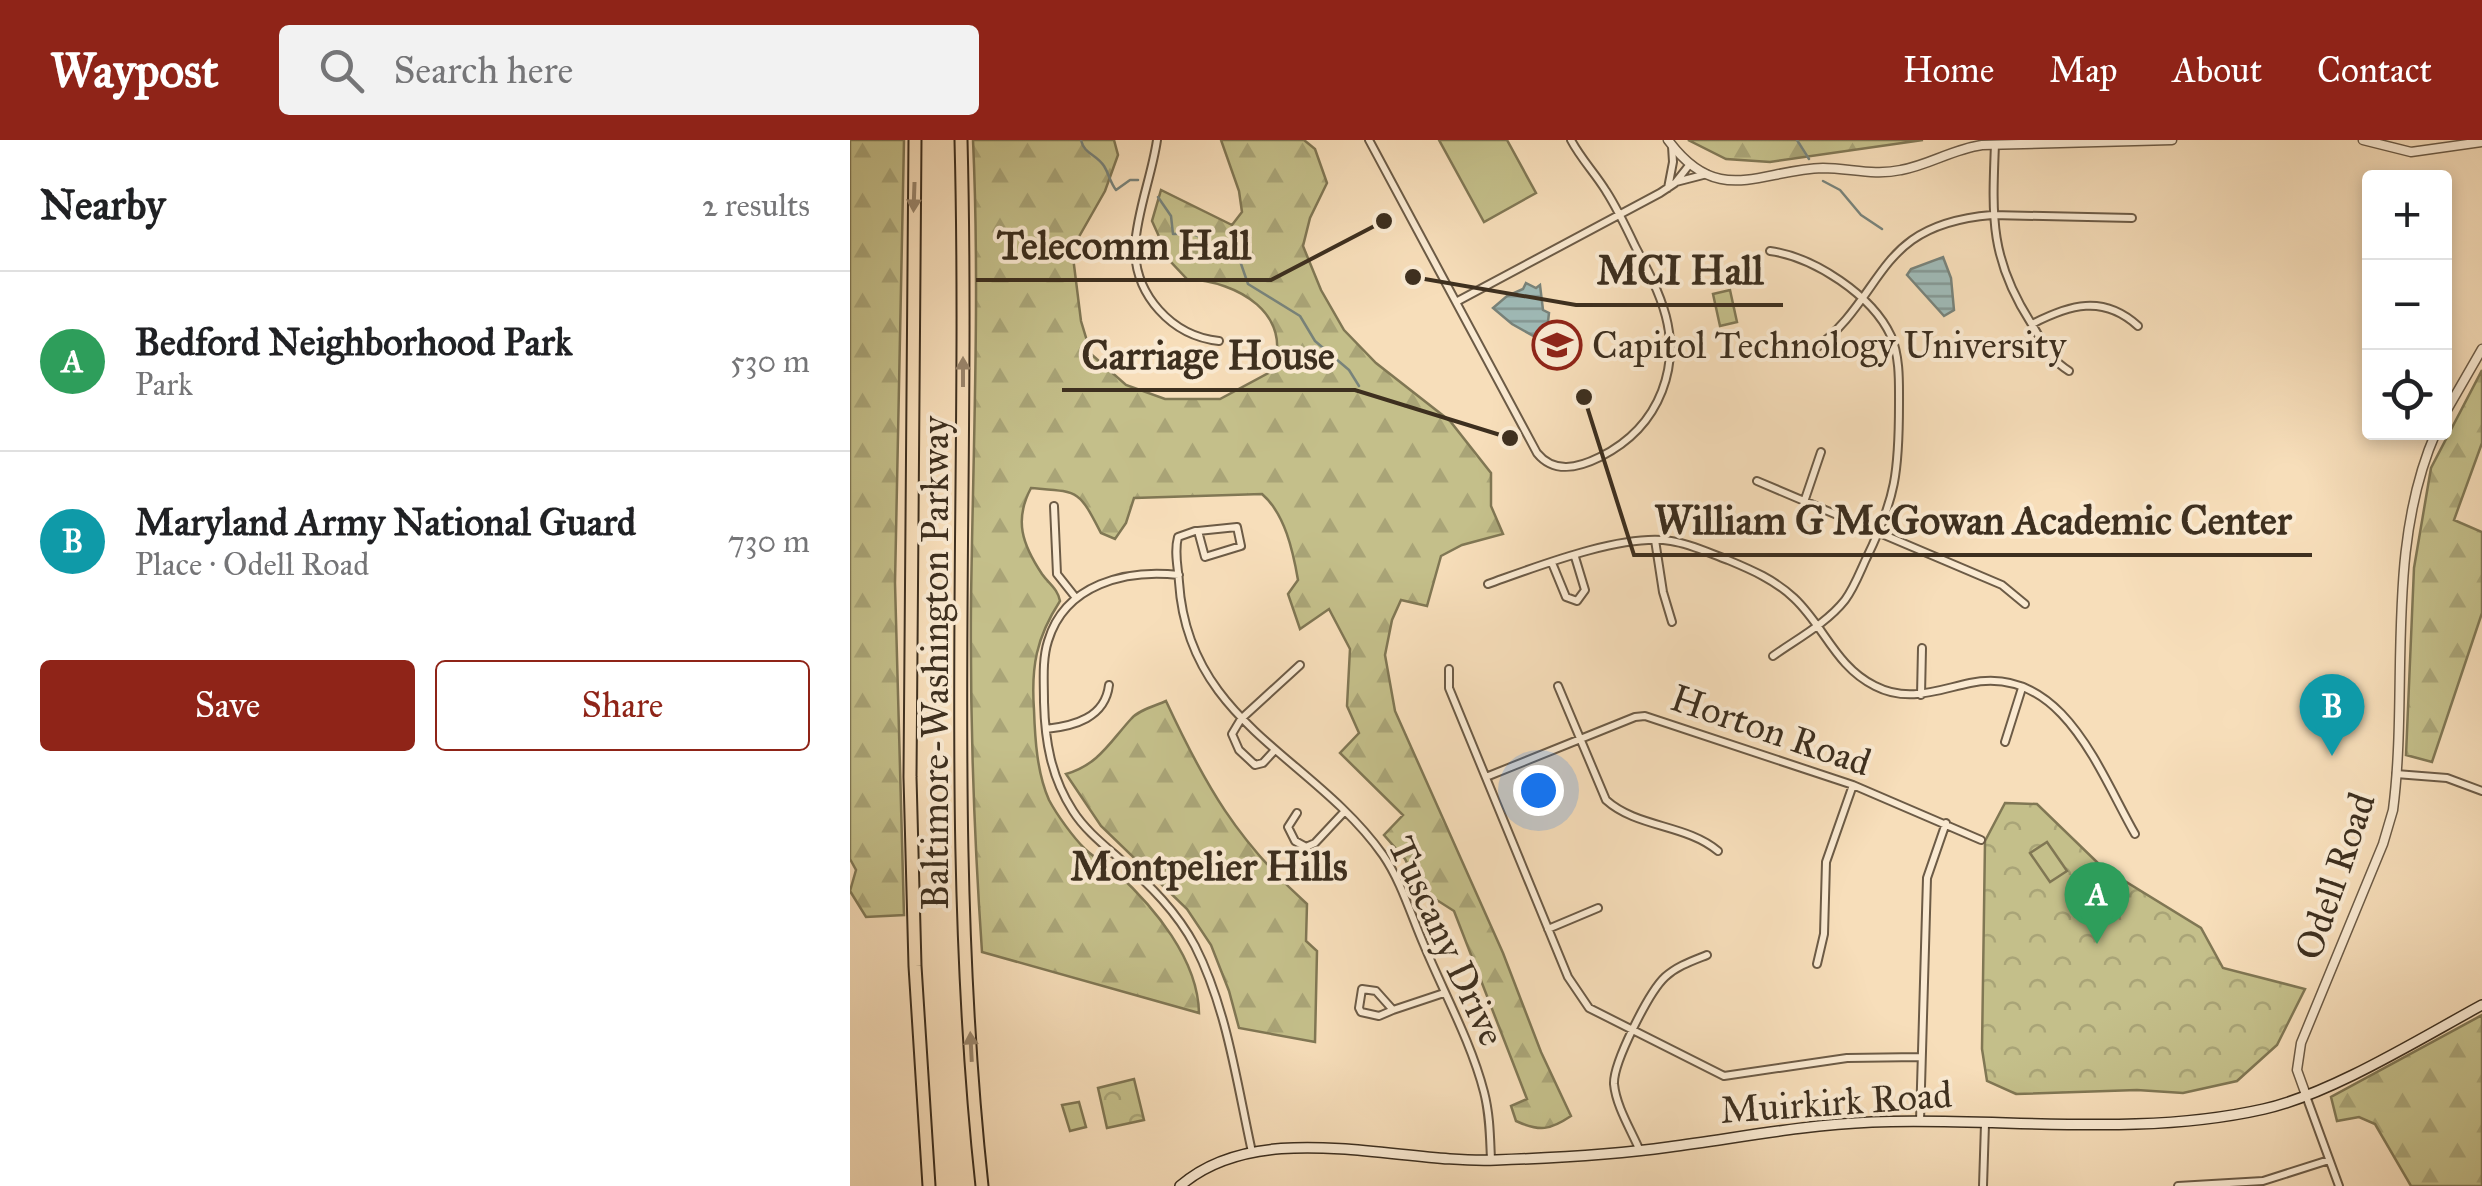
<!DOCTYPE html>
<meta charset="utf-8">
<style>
body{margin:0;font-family:"IM FELL Great Primer",serif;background:#f2f2f2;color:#202124}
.controls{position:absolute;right:30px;top:30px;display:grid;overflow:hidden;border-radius:10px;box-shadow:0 5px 15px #0003}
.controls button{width:90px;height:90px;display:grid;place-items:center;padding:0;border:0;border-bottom:2px solid #e0e0e0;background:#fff;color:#202124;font:50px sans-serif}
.you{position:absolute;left:688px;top:650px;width:35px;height:35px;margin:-25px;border:8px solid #fff;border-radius:50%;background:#1a73e8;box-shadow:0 0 0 15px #1a73e833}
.badge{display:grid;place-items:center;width:65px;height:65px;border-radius:50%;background:#8f2418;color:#fff;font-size:32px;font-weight:700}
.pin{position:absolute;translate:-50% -82px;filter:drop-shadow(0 2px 5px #0008)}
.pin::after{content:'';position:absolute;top:52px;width:35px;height:30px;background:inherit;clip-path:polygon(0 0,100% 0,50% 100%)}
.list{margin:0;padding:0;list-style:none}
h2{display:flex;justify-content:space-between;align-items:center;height:130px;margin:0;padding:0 40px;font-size:42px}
h2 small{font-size:32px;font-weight:400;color:#757577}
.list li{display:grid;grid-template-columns:65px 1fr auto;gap:30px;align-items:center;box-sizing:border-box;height:180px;padding:0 40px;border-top:2px solid #e0e0e0}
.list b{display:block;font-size:38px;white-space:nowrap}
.list p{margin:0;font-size:32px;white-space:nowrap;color:#757577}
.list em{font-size:32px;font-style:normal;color:#757577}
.actions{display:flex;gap:20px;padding:30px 40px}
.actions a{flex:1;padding:22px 0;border:2px solid #8f2418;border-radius:10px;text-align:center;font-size:35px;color:#8f2418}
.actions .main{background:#8f2418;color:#fff}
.icon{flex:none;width:55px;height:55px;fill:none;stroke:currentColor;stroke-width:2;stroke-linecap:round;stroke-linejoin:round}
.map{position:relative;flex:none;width:1632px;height:1046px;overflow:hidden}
header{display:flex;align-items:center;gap:60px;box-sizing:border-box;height:140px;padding:0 50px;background:#8f2418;color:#fff}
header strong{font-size:48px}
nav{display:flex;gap:55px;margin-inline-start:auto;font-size:35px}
.search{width:700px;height:90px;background:#f2f2f2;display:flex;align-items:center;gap:25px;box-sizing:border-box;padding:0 35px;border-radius:10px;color:#757577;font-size:38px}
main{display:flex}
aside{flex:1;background:#fff}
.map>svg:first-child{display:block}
</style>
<header>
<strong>Waypost</strong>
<div class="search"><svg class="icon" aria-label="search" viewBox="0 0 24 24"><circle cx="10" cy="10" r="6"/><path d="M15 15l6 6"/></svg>Search here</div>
<nav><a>Home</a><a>Map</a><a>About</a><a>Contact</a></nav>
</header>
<main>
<aside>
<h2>Nearby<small>2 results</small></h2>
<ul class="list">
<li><span class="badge" style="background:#2e9e5b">A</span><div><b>Bedford Neighborhood Park</b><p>Park</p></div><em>530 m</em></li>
<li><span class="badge" style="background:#0f9aa8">B</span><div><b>Maryland Army National Guard</b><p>Place · Odell Road</p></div><em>730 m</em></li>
</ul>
<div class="actions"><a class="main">Save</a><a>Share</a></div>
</aside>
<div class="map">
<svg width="1632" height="1046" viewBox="0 0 1632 1046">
<defs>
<pattern id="forest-firs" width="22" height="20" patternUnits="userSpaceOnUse" patternTransform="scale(2.5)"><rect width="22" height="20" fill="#c4bf8a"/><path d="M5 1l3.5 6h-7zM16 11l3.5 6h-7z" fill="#a9a477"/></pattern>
<pattern id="park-crowns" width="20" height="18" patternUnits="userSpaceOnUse" patternTransform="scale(2.5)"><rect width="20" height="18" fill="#c4bf8a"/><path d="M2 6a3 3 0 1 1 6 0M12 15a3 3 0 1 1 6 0" fill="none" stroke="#a9a477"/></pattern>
<pattern id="water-rules" width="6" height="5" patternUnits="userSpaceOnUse" patternTransform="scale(2.5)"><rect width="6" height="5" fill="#9fbbb8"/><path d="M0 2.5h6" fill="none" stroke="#839895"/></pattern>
</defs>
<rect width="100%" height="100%" fill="#f7deba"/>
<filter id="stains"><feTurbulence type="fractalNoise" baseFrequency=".002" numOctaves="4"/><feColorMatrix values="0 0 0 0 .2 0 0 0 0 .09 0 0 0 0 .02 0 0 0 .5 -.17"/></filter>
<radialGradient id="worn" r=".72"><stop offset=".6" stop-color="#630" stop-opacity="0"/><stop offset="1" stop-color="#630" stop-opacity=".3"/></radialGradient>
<path fill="url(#forest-firs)" stroke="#807754" stroke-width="2.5" d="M0,0H54L45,443L54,775L16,777L0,751L6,730L0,719Z
M123,0H264L268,15L255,51L222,109L231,181L241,214L276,245L315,259H370L422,231C445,174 387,141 337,139L320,121L302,81L311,50L382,85L392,72L389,51L371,0H454L465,9L477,43L460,78L453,106L471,150L494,190L526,223L600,281L641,333V366L653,394L612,405L591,416L577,466L551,460L542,480L535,515L545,571L653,813L691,912L721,976C700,990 690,992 666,981L661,966L677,959L604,771L571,750L555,719L534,695L553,675L490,613L509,593L497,566L500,509L479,469L450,489L438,454L448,440C443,411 435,374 412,354L284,358L276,383L265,399L251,393C228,349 230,352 181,348C164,380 172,404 192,434C199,444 208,449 210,461C186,498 181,527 184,570C185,599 187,633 199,660C207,675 223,697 235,709C244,718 256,724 266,732C304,767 348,819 349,873L132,812C124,696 120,580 121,463C123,309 130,154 123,0Z
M838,0H1073L920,22L876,19Z
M1632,230V303L1604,380L1632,392V473L1582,622L1556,615L1564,428L1581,328Z
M316,561C355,645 387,701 457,764L456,801L467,811L465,902L389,888L379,851L361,805L337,769L251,686L216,634C248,625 260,602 281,579C288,570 305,566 316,561Z
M1632,875V1046H1561L1525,984L1509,977L1487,981L1481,957Z"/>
<path fill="url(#park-crowns)" stroke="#807754" stroke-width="2.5" d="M1155,663L1187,664L1252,727L1351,788L1373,828L1455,849L1427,905L1387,941L1333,953L1287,950L1166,954L1137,941L1132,909L1135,701Z
M284,939L294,980L257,988L248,948Z"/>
<path fill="#c4bf8a" stroke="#807754" stroke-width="2.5" d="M589,0H657L686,53L634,82Z
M880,150L887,182L870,186L863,154Z
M1197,702L1217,731L1200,742L1180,713Z
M229,962L236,987L220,991L212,965Z"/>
<path fill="url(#water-rules)" stroke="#78837b" stroke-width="2.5" d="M1093,117L1101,138L1104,170L1094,176L1057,135L1061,129Z
M676,143L686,148L690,145L693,170L699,173L697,190L687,198L662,184L643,168L657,156L673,149Z"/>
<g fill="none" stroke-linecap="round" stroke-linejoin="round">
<path stroke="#78837b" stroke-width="2.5" d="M231,0C234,14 246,14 254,26C259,34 260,42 266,50L280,40H288
M947,0L959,19
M973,41L990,50L1011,75L1032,89
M308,57L321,76L323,94C351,93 351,94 366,119L380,116L389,118L398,144L450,176L465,201L499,230L509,246"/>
<g stroke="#6c5b46" stroke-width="10">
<path id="minor" d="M307,0C302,35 287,71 285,106C284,155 322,196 369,201
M519,0L687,313C704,334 728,328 750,317C778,303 800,282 812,251C833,197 810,153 785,106C776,87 767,68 756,51C745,33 731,19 721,0
M1145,4C1142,78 1140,119 1181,183C1194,203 1198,218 1219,231
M826,42L857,34
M818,48L823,22L822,6
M920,111C964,117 1022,155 1041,196C1050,217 1049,242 1049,264C1049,331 1046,358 1016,419C1010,432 1004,448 995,460C977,483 947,499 923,516
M606,162L810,53L825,43L840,24
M1182,184C1219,165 1253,154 1288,186
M961,212C1039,155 1022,85 1142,75L1282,78
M907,341L1152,445L1175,464
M954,362L971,312
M204,366L207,434L226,458
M348,391L355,417L391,406L387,387L348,391H345L328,397C324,412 328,427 329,442C338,583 463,616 533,715C551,741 561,775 574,805C594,853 621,902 634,952C640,975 640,998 641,1020
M805,400L813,452L822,482
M702,423L716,457L727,461L735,450L725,417
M329,435C276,429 215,444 198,501C192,520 194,541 194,562C195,601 201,637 223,671C235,690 254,705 271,720C300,745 327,772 345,806C377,869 387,944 402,1012
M638,444C686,427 772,393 821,401C841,404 859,413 878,420C902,430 925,440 944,458C974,486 986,527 1025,546C1058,563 1087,550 1120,543C1212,524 1249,631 1285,694
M599,529V548L718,837L739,868L874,936L997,918L1070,917
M708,546L756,660C787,688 836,684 868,711
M1071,555L1072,508
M196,589C224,586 255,578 259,545
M1155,602L1172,548
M425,610L413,623L405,625L389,610L382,594L391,579L450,525
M1546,634L1597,638L1632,651
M636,637L785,577L795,576L1003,645L1131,700
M447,673L438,687L445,701L456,707L465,703L494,672
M698,789L748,768
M967,824L974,794L976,722L1003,645
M543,870L529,876L511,872L509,868L512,849L526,851L543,870L594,853
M1456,956L1489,1046
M1070,981L1077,738L1096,683
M790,1011C781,990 766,966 764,944C763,923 799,852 815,837C827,826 842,821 857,815
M1133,1046L1135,984
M1328,1046L1413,1041L1479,1020"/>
</g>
<g stroke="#6c5b46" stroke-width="11">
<path id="tertiary" d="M818,0C868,68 909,30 973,28C999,28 1024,36 1051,30C1079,25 1103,9 1132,5L1322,0
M1513,0L1561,12L1632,2
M1594,275L1632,209
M1456,955L1447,930L1451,903L1533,704L1543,670C1559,547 1534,410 1586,292"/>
</g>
<g stroke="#3d2f1f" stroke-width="12">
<path id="secondary" d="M330,1046C410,976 548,1024 646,1020C704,1018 762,1015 819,1007C887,998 953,985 1022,982C1151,977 1286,998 1414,969C1481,954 1571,898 1632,865"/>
</g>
<g stroke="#3d2f1f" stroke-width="15">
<path id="motorway" d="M65,0L60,637L65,826L79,1046
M111,0C120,348 94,699 132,1046"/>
</g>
<use href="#minor" stroke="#faead2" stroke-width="6"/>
<use href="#tertiary" stroke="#faead2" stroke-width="8"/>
<use href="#secondary" stroke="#faead2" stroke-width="9"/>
<use href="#motorway" stroke="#f7deba" stroke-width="11"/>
</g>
<defs><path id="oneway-solid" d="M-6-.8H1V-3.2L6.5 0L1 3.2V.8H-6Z" transform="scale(2.5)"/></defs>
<g fill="#9a866c">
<use href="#oneway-solid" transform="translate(64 57) rotate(92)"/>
<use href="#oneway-solid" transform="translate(113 232) rotate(-90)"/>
<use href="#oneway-solid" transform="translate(121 907) rotate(-93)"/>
</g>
<defs>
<g id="university-ring" transform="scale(2.5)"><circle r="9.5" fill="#faead2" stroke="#8f2418" stroke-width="1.5"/><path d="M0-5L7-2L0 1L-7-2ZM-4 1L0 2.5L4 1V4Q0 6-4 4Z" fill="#8f2418"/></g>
</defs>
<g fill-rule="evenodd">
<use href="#university-ring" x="707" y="205"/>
</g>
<g text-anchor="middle" stroke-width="8" stroke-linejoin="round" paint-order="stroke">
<g font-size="38" fill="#3d2f1f" stroke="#faead2" text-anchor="start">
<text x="742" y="218">Capitol Technology University</text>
</g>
<g font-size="38" fill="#3d2f1f" stroke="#faead2">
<text transform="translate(85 523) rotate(-90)" y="13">Baltimore-Washington Parkway</text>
<text transform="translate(921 590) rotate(19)" y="13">Horton Road</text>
<text transform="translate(1485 736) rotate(-71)" y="13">Odell Road</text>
<text transform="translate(597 801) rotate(65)" y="13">Tuscany Drive</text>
<text transform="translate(986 962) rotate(-4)" y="13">Muirkirk Road</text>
</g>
<g font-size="40" font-weight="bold" fill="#3d2f1f" stroke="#faead2">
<text x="359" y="740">Montpelier Hills</text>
</g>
</g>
<path fill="none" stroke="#3d2f1f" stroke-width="4" d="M534 81L421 140H126M563 137L726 165H933M660 298L505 250H212M734 257L784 415H1462"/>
<g fill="#3d2f1f" stroke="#faead2" stroke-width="4">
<circle cx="534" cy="81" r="10"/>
<circle cx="563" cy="137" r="10"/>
<circle cx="660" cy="298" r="10"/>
<circle cx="734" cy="257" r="10"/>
</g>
<g font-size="40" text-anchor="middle" font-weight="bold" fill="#3d2f1f" stroke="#faead2" stroke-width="8" stroke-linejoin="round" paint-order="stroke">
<text x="274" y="119">Telecomm Hall</text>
<text x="830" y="144">MCI Hall</text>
<text x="358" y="229">Carriage House</text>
<text x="1123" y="394">William G McGowan Academic Center</text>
</g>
<rect width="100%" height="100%" filter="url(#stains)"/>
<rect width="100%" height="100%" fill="url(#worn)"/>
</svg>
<div class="controls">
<button>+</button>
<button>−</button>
<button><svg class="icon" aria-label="locate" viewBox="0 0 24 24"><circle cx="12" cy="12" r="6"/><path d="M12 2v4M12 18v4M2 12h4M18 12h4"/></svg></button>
</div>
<div class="you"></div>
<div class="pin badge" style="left:1247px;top:804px;background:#2e9e5b">A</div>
<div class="pin badge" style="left:1482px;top:616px;background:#0f9aa8">B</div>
</div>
</main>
